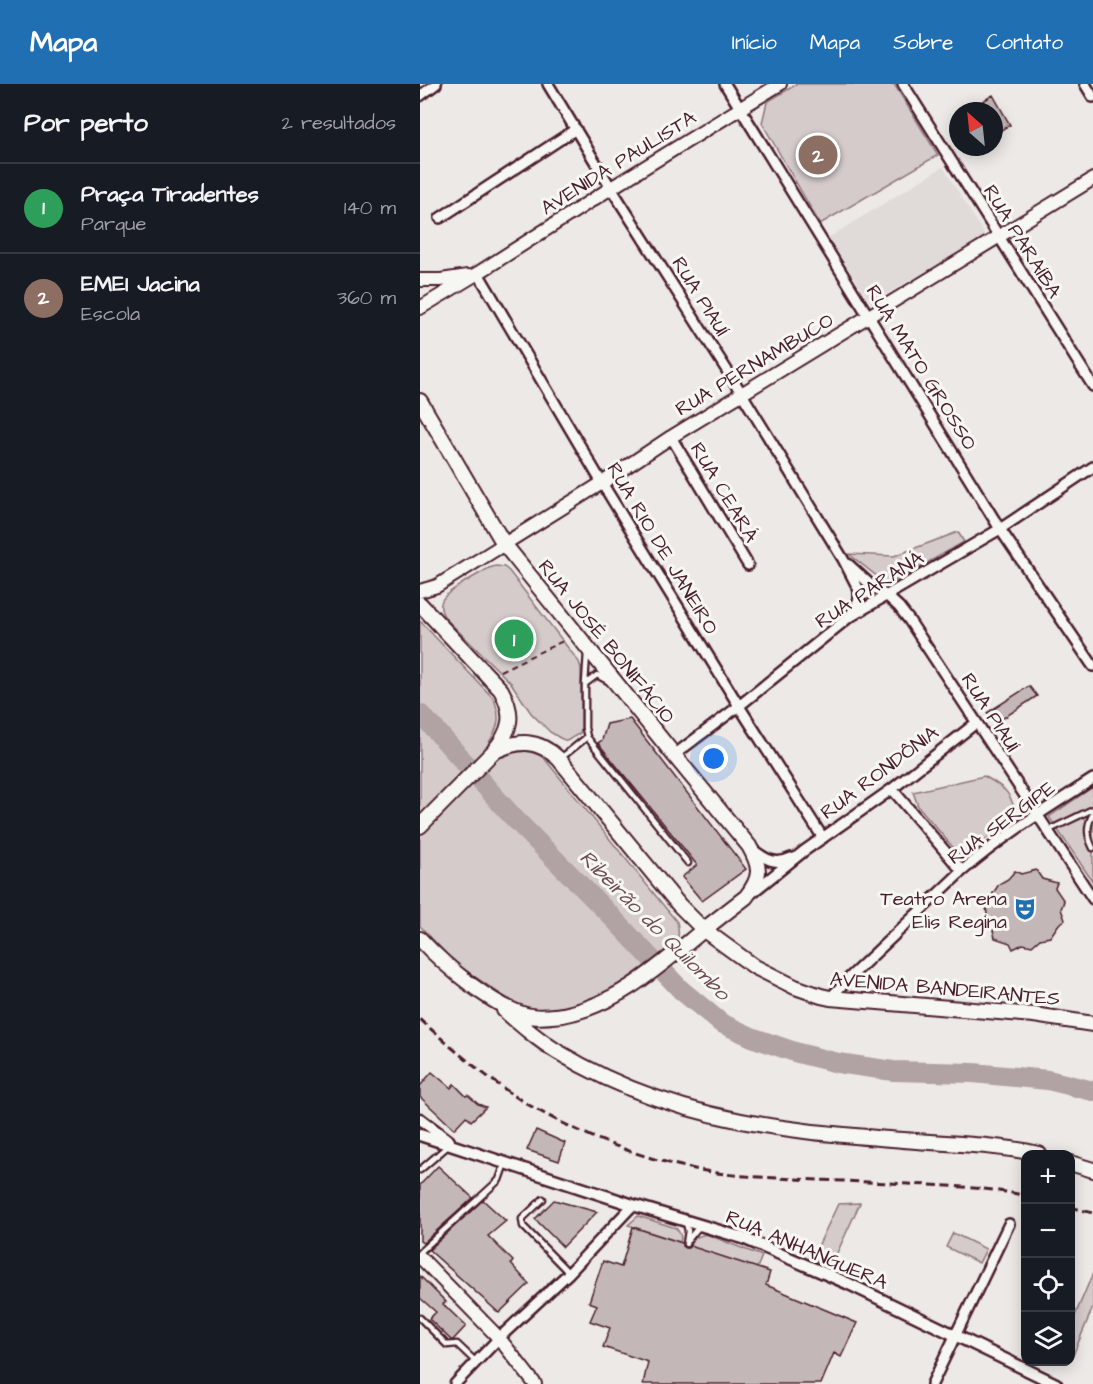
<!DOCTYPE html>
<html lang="pt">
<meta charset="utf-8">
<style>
body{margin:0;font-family:"Architects Daughter",sans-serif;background:#242831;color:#f1f3f6}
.controls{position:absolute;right:18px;bottom:18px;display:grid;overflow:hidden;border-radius:12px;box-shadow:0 3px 15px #0003}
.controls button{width:54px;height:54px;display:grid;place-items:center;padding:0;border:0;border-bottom:2px solid #363941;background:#171b24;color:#f1f3f6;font:30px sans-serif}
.compass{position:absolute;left:529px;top:18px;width:54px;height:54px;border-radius:50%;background:#171b24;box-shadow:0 3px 15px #0003;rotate:333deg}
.you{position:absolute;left:294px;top:675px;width:21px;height:21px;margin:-15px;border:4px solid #fff;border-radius:50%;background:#1a73e8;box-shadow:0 0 0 9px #1a73e833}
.badge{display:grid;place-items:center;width:39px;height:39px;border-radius:50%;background:#1f6fb2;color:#fff;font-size:20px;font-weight:700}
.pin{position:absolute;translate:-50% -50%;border:3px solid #fff;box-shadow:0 2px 6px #0006}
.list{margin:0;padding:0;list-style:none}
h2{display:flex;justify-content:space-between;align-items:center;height:78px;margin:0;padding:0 24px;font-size:26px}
h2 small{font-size:20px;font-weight:400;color:#9ea1a6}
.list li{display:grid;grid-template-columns:39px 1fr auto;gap:18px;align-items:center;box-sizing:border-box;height:90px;padding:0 24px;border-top:2px solid #363941}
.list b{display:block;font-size:22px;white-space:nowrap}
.list p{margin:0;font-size:20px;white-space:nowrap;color:#9ea1a6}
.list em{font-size:20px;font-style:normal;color:#9ea1a6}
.icon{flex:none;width:33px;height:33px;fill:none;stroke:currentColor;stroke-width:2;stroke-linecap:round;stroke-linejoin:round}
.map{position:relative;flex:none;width:673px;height:1300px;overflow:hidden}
header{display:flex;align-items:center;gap:36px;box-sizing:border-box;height:84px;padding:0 30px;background:#1f6fb2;color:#fff}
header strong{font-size:28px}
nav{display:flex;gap:33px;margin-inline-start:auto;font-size:21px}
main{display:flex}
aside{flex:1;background:#171b24}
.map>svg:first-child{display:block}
</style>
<header>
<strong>Mapa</strong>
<nav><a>Início</a><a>Mapa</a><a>Sobre</a><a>Contato</a></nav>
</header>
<main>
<aside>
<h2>Por perto<small>2 resultados</small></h2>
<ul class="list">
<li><span class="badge" style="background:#2e9e5b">1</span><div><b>Praça Tiradentes</b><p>Parque</p></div><em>140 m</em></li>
<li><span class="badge" style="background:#8d6e63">2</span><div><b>EMEI Jacina</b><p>Escola</p></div><em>360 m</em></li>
</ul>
</aside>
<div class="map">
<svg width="673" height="1300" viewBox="0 0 673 1300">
<rect width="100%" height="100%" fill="#ece9e6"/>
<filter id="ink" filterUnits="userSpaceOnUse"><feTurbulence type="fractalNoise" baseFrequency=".0167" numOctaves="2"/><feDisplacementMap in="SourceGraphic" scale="12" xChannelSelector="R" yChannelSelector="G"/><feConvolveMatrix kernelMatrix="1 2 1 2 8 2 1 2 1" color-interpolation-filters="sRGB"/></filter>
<g filter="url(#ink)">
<path fill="#e0dad8" d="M523,83L566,153L451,219L408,154Z"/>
<path fill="#d4cbca" stroke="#8f757a" stroke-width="1.5" d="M377,0H474L518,71L400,140L342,39L347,18Z
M538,448L544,458L468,501L429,470L474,472Z
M76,482L84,483L89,487L159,578L161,584V644L160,649L147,657L140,654L130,648L111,629L91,599L26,535C12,516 28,509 43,499C52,494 60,489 69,484Z
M0,537L74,615C81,634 79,643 68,660L83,673C99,665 108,665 124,674L257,838C259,846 259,852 257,860L221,889L167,919L142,925L124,927L103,925L79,909L35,879L0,842Z
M564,692C584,703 594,710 595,734L541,773L498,722L493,708Z
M673,703V798L629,733Z
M440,1119L411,1182L392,1175L418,1120Z
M218,1132L256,1144C260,1149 262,1152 260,1158L208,1141Z
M533,1149L566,1165L559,1179L526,1163Z
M286,1150L342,1172L337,1184L270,1162L273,1154Z
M673,1189V1223L651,1276V1241Z"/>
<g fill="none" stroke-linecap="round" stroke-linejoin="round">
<path stroke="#b1a2a3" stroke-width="20" d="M0,630L12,642L92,732L191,832L261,906L301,939L334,954L378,969L418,979L473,987L553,989L628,996L673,1007"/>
</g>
<path fill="#c4b7b7" stroke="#4a1f2b" stroke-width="1.5" d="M573,11L590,41L574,50V27H546Z
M609,602L617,612L576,639L567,629Z
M210,635L326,785L282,817L262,793L277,781L178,659L182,656L187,640Z
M616,786L622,795L637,799L635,804L644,817L641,825L645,836L639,840L630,853L620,855L612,862L603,860L593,865L590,859L575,854L573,846L568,838L565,815L572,811L579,800L588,795L595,787L601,790Z
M12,988L31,1004L34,1000L46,1012L48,1011L58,1020L66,1023L51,1037L46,1032L34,1045L0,1013V1002Z
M116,1046L145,1059L139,1077L107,1066Z
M18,1082L53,1114L3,1159L0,1157V1101Z
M63,1116L86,1137L68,1152L93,1177L91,1180L109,1200L79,1229L9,1166Z
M134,1116L177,1128L143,1163L115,1135Z
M213,1143L262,1159V1162L265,1164H268L270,1162L350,1188L346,1201L437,1239L421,1273L414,1269L401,1300H223L228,1278L183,1263L190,1244L170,1237L177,1221L169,1218L183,1177L201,1183Z
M0,1192L26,1218L23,1220L46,1242L33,1256H31L9,1235L16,1228L0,1214Z"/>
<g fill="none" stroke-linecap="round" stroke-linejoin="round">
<g stroke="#4a1f2b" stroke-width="9">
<path id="service" d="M167,569L165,600V644L167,653L268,779
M165,600L177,591L188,597
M141,674L167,653
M673,730C666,742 667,752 673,764
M627,747L673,725
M0,1086L29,1061
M123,1115L102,1135L103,1142L149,1189
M266,1139L268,1147L266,1160
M268,1156L277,1145L281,1143
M0,1168L79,1096L85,1079
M0,1234L27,1261L37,1260L56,1278"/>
</g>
<g stroke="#4a1f2b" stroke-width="14">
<path id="minor" d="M128,0L191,104L322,310L423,475L439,506V515L435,524L428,534
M305,0L580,445L673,582
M483,0L673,302
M665,0L673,13
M0,12L16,0
M20,134L156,45
M58,189L182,399L319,622L403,754
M251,353L328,481
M428,480L454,504L467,512L479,523L489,536L673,815
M254,671L319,622L428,534L580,445L673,383
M472,705L542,787
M332,765C345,775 355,782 371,774
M333,808L384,767L472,705L556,639
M410,914L429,894L542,787C582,752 628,724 673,695
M35,1300L79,1254L149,1189L213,1121
M512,1300L589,1140"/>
</g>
<g stroke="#4a1f2b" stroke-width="15">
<path id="tertiary" d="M0,1035L29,1057
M0,1051L213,1121L323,1154L427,1199L636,1300"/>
</g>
<g stroke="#4a1f2b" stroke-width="16">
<path id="secondary" d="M0,196H21L48,192
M0,224L58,189L191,104L360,0
M0,507L17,502L182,399L251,353L673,95
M0,1173L79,1254L115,1300"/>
</g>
<g stroke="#4a1f2b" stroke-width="18">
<path id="primary" d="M0,317L84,460L254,671L329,762C341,783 342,793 326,813C309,826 292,839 276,852C236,885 195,921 143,931C133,932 122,934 111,932C76,926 24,881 0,855
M0,520L81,606C95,631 91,647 73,668L0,742
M73,668C99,655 118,655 139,675L259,821L284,846L335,883L375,903L401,912L410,914L614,931L673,940
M84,926C101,941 118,956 138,968C210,1012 295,1036 378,1046C413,1051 448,1053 483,1056C528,1060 574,1060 619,1070
M650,1079L673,1086"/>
</g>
<path stroke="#4a1f2b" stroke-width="2" stroke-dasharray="6 4.5" stroke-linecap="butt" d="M80,587L145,556"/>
<use href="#service" stroke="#f6f6f2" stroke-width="4.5"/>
<use href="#minor" stroke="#f6f6f2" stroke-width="9"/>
<use href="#tertiary" stroke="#f6f6f2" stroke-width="10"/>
<use href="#secondary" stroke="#f6f6f2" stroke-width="12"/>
<use href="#primary" stroke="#f6f6f2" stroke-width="14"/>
<path stroke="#4a1f2b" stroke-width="3" stroke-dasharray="9 4.5" stroke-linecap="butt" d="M0,935C32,965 76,1002 114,1024C176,1059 254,1087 325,1092C379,1096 434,1097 488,1100C527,1102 567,1103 606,1112
M650,1123L673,1129"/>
</g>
</g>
<defs>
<g id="theatre-bare" transform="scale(1.8)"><path d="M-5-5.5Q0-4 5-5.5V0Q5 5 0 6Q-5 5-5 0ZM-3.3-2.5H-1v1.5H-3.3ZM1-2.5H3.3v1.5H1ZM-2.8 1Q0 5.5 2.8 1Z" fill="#1f6fb2" stroke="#f6f6f2" stroke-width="2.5" paint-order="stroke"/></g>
</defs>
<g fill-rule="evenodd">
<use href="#theatre-bare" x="605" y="825"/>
</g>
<g text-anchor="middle" stroke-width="6" stroke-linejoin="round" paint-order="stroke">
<g font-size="20" fill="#4a1f2b" stroke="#f6f6f2">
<text transform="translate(198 78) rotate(-32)" y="7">AVENIDA PAULISTA</text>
<text transform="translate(603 157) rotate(58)" y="7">RUA PARAÍBA</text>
<text transform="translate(281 212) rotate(58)" y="7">RUA PIAUÍ</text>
<text transform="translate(334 280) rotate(-31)" y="7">RUA PERNAMBUCO</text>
<text transform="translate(502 283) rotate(58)" y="7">RUA MATO GROSSO</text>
<text transform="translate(305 408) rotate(59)" y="7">RUA CEARÁ</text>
<text transform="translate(243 464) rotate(59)" y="7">RUA RIO DE JANEIRO</text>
<text transform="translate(449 505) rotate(-33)" y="7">RUA PARANÁ</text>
<text transform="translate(187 557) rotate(51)" y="7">RUA JOSÉ BONIFÁCIO</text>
<text transform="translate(571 628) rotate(57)" y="7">RUA PIAUÍ</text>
<text transform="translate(459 688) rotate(-37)" y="7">RUA RONDÔNIA</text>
<text transform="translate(581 738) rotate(-36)" y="7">RUA SERGIPE</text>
<text transform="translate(525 904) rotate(5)" y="7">AVENIDA BANDEIRANTES</text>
<text transform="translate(387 1165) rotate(23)" y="7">RUA ANHANGUERA</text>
</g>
<g font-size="20" fill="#4a1f2b" stroke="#f6f6f2" text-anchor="end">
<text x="587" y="821">Teatro Arena<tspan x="587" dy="23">Elis Regina</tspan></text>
</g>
<g font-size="21" font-style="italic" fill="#6e4d55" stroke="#f6f6f2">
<text transform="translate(235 841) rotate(45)" y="7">Ribeirão do Quilombo</text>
</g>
</g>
</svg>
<div class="controls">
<button>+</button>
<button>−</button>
<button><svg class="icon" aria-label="locate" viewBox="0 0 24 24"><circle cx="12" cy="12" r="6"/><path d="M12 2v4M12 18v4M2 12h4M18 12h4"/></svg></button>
<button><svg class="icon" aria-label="layers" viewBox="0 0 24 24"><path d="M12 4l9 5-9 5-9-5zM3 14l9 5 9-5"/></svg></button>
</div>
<svg class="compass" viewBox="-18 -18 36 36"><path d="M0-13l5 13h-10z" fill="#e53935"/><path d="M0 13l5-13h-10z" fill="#9ea1a6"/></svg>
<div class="you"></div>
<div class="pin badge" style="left:94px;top:555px;background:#2e9e5b">1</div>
<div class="pin badge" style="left:398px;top:71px;background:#8d6e63">2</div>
</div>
</main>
